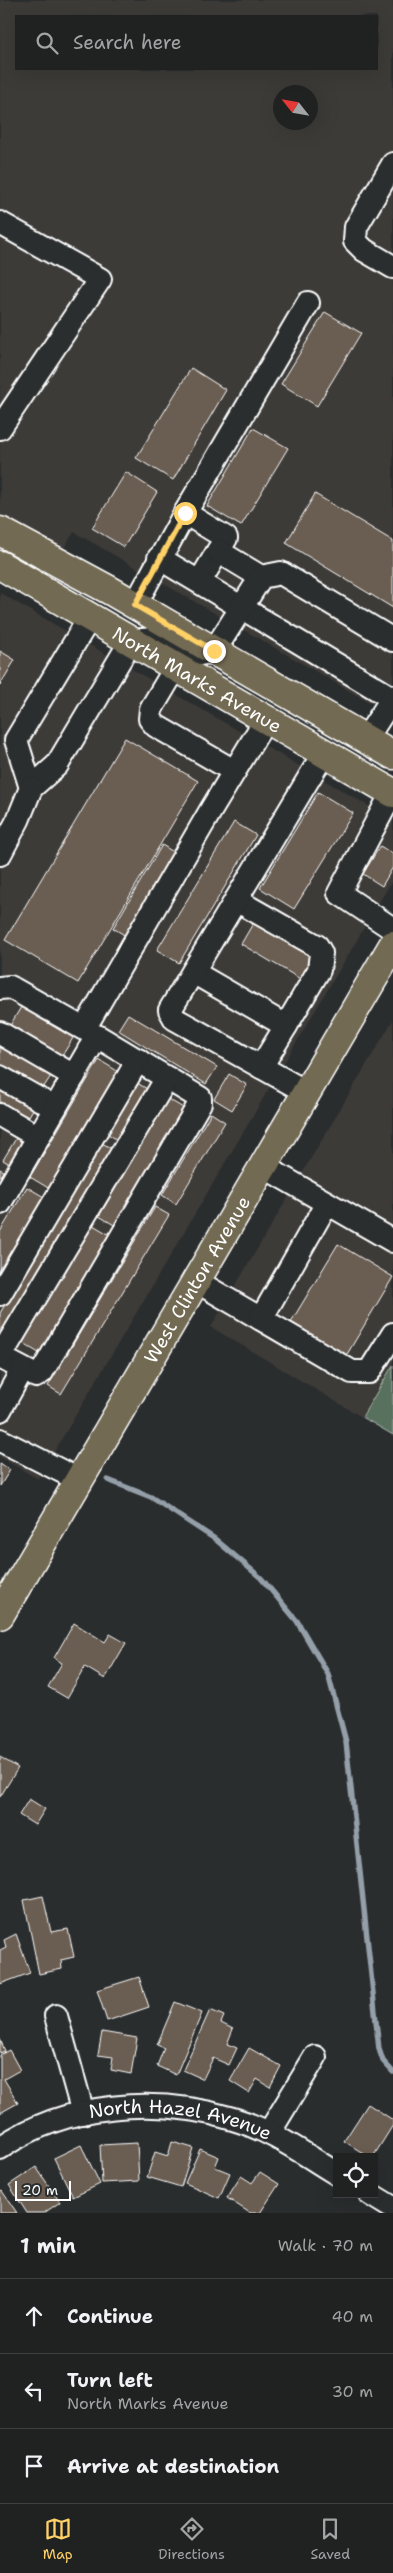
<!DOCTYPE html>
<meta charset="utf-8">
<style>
body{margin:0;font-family:"Shantell Sans",sans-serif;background:#282a2a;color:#f1f3f6}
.controls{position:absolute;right:15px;bottom:15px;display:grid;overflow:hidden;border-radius:0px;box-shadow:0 5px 20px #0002}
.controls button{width:45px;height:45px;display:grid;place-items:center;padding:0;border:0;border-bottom:1px solid #3d3f40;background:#202222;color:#f1f3f6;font:25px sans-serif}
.compass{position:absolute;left:273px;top:85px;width:45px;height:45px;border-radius:50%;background:#202222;box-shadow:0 5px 20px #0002;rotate:301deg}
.scale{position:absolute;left:15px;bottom:12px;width:56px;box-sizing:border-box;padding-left:5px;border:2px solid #fff;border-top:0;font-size:14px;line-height:18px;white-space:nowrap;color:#fff;-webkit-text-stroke:4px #2a2d2e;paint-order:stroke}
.stop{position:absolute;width:15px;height:15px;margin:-11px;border:4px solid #ffd166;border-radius:50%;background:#fff}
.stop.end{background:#ffd166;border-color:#fff;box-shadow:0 1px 5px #0008}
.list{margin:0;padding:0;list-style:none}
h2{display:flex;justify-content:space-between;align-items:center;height:65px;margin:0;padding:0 20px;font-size:21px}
h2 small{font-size:16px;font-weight:400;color:#a2a4a5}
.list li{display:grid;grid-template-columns:32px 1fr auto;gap:15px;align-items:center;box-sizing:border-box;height:75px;padding:0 20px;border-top:1px solid #3d3f40}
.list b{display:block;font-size:19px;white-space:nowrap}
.list p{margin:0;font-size:16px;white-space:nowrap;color:#a2a4a5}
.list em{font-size:16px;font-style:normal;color:#a2a4a5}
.icon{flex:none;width:28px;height:28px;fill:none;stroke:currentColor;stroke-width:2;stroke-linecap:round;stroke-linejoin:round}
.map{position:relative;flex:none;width:393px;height:2213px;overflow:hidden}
.search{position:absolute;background:#202222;box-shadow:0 5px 20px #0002;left:15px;right:15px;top:15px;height:55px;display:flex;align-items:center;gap:12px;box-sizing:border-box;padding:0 18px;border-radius:0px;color:#a2a4a5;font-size:19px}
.sheet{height:290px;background:#202222}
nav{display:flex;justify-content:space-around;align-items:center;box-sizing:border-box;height:70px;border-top:1px solid #3d3f40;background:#202222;font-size:14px;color:#a2a4a5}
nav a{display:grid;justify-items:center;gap:2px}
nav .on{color:#ffd166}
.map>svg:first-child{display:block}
</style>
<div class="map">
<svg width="393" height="2213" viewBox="0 0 393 2213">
<rect width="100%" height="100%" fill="#2a2d2e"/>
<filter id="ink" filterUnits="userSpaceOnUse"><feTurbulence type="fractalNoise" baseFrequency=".02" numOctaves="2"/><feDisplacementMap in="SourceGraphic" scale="10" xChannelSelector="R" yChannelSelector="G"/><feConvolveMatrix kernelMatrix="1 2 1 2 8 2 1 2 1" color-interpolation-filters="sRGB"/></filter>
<g filter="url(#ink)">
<path fill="#3d3b38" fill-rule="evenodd" d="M0,0H393V716L74,532L60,554L0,519ZM16,16H377V69H16ZM280,92H310V122H280Z
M0,593L393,820V879L38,1479L0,1457Z
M393,1020V1365L362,1417L211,1327Z"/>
<path fill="#58715f" stroke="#acb8af" d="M393,1365V1435L362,1417Z"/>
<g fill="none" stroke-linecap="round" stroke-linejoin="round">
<path stroke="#949fa9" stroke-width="5.5" d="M108,1480L151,1497L215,1539L261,1578L297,1621L328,1674L346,1742L379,2049L383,2061L393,2072"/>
</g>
<path fill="#6a5d51" stroke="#fff" d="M325,312L361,333L317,406L281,384Z
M191,368L226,390L173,480L136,458Z
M253,428L288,448L241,526L207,506Z
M126,472L157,492L124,547L92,528Z
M315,494L393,541V608L286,543Z
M0,651L15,660L0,685Z
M125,738L198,781L78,983L5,940Z
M318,792L353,813L294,909L260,888Z
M234,822L256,835L179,963L157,950Z
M162,845L175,853L126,936L113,928Z
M380,846L393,854V867L382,886L363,874Z
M255,920L316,955L302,980L241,944Z
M21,1007L73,1038L60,1059L8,1029Z
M128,1014L217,1067L206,1084L118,1030Z
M0,1042L53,1073L41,1091L0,1066Z
M99,1060L124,1075L55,1192L30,1177Z
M229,1074L247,1085L232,1110L214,1099Z
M0,1083L36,1104L25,1123L0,1108Z
M137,1083L154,1093L123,1143L106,1133Z
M168,1099L190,1112L121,1229L99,1216Z
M211,1113L225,1122L176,1204L162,1195Z
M18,1135L31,1143L16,1168L3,1160Z
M102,1143L117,1152L7,1335L0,1331V1313Z
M0,1169L11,1175L0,1193Z
M27,1187L49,1200L0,1281V1232Z
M155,1207L169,1215L61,1394L48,1386Z
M93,1225L115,1238L44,1356L22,1343Z
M338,1244L393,1277L346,1356L291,1322Z
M0,1464L10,1470L0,1486Z
M74,1623L105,1642L110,1634L126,1643L105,1679L85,1667L67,1698L48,1687L62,1663L54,1658Z
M0,1757L18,1768L0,1797Z
M29,1799L45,1809L35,1825L19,1815Z
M43,1896L51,1932L68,1929L74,1957L61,1960L62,1969L39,1974L24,1900Z
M16,1934L30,1973L0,1984V1950L6,1947L4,1940Z
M139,1977L149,2007L107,2021L97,1990Z
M175,2002L202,2013L176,2075L157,2066L164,2048L157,2045Z
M210,2010L224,2016L221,2023L233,2029L227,2044L237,2048L229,2065L213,2058L203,2079L183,2070Z
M102,2032L137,2038L131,2074L111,2070L113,2057L98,2055Z
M0,2039L5,2051L0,2053Z
M249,2048L281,2066L270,2087L257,2079L249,2093L230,2081Z
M9,2050L20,2070L4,2079L18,2103L0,2113V2055Z
M368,2104L393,2120V2125L373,2157H369L344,2141Z
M172,2142L193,2148L181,2187L147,2177L155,2152L168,2156Z
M137,2143L139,2181L102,2183L100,2145Z
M81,2145L100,2184L73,2197L54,2158Z
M200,2149L219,2157L215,2167L230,2173L219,2198L185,2183Z
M36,2167L60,2202L44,2213H27L9,2185Z
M260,2172L279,2184L260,2213H250L227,2198L241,2176L252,2183Z
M2,2191L17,2213H0V2192Z"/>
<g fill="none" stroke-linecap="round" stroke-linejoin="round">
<g stroke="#fff" stroke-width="26">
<g id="minor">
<path d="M393,164L356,227L355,241L364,250L393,267"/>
<path d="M0,223L100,279L0,428"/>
<path d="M185,513L226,538L200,581"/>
<path d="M218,551L261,577"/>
<path d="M159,558L392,698"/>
<path d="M135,605L185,513L308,303"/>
<path d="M90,617L16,740L31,788L57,765L131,641L154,639L176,651L195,655L214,651L261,577L281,573L393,640"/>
<path d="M176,667L151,709L150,719L156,726L234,771"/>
<path d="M366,739L393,697"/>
<path d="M392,793L339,893L393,929"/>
<path d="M0,854L18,820L31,788"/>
<path d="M236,900L317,946L321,953L319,970L286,1026"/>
<path d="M193,972L286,1026L261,1067"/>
<path d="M0,988L10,987L84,1029L211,810L266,719"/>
<path d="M0,1033L74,1076"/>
<path d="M0,1077L55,1108"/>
<path d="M306,1092L175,1019L170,1010L324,753"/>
<path d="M0,1115L38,1137"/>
<path d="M263,1166L393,1241"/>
<path d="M0,1203L97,1036L200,1098V1103L42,1372L36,1376L0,1357"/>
<path d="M196,1281L352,1372H369L393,1334"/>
<path d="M0,1294L138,1060"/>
<path d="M261,1319L327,1203"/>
<path d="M0,1357L167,1078"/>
<path d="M0,1410L22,1370"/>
<path d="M0,1440L79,1480"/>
<path d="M56,2016L83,2113"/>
<path d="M269,2133L315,2057"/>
<path id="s1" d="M0,2148C67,2102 157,2096 233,2119C271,2130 304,2154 337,2174"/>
<path d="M370,2194L393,2208"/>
</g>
</g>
<g stroke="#fff" stroke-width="31">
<g id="major">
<path d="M0,531L111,591L393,755"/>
<path id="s2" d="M0,565L393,793"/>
<path id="s3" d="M0,1615L393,945"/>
</g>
</g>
<use href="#minor" stroke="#2a2d2e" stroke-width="22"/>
<use href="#major" stroke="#736b52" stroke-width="28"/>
</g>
</g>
<g fill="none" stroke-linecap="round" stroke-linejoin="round" filter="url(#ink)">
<path stroke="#ffd166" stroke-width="6" d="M185,513L135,605L214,651"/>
</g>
<g text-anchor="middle" stroke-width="5" stroke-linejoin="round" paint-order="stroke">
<g font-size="19" fill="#fff" stroke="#2a2d2e">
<text dy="7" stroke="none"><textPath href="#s2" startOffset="228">North Marks Avenue</textPath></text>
<text dy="7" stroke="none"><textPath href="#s3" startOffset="389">West Clinton Avenue</textPath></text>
<text dy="7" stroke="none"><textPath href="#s1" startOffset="190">North Hazel Avenue</textPath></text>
</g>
</g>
</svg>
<div class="controls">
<button><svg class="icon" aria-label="locate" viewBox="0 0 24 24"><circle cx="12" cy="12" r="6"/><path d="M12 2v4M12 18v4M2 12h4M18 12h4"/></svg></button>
</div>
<svg class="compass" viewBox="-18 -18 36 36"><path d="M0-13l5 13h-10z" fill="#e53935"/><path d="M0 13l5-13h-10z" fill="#a2a4a5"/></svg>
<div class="scale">20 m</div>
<div class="stop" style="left:185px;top:513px"></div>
<div class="stop end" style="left:214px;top:651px"></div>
<div class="search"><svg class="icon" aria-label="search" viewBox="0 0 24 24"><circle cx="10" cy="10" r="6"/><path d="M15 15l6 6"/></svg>Search here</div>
</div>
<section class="sheet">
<h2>1 min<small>Walk · 70 m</small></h2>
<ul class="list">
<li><svg class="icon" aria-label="ahead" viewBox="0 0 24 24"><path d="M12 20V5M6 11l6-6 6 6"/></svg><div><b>Continue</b></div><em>40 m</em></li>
<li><svg class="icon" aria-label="left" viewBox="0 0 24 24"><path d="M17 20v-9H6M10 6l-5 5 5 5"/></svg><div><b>Turn left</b><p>North Marks Avenue</p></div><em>30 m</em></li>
<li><svg class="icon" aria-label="arrive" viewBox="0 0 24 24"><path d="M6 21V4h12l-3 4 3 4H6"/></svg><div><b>Arrive at destination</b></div></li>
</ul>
</section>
<nav>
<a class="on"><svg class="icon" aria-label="map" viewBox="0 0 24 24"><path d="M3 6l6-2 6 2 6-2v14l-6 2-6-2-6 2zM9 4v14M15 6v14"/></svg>Map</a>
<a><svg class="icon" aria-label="directions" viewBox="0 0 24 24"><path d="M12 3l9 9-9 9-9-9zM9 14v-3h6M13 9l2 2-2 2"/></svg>Directions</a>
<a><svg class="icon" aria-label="saved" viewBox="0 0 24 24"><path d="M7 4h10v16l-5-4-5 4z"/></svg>Saved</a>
</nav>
